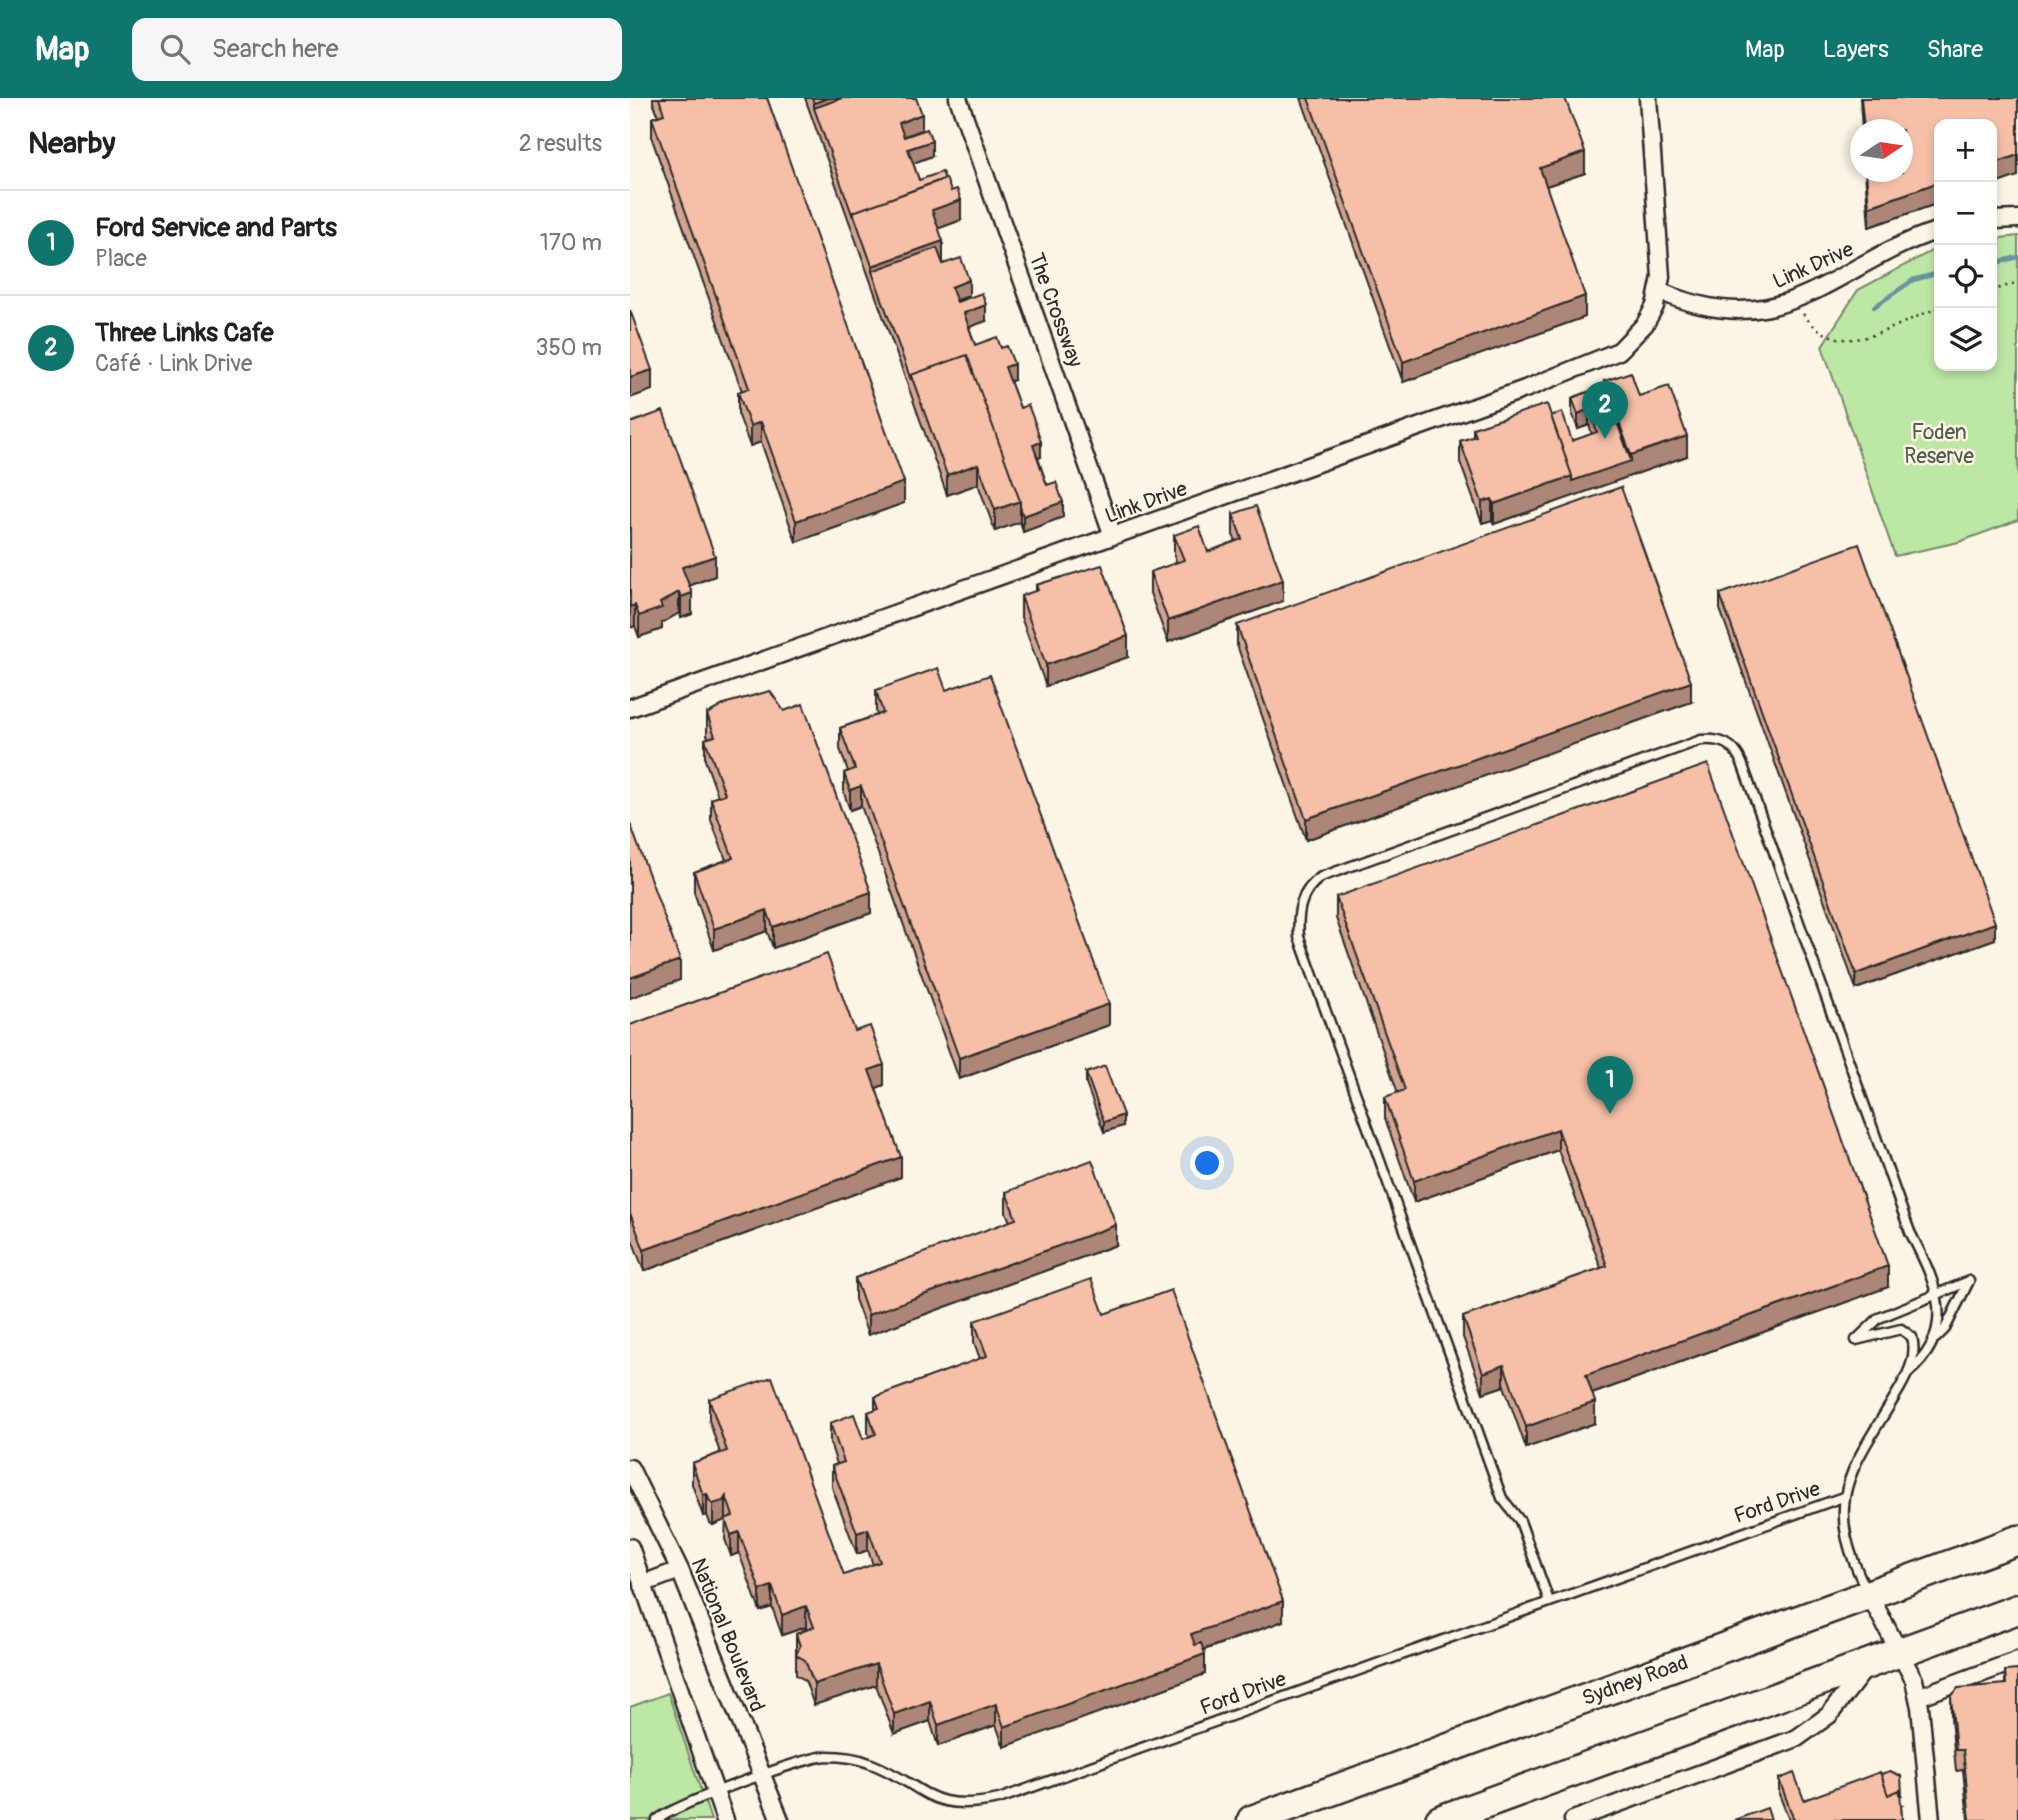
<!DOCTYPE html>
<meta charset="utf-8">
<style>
body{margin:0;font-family:Pangolin,sans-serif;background:#f6f6f6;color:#202124}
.controls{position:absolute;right:21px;top:21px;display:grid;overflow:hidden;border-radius:14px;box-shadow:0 4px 10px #0003}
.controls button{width:63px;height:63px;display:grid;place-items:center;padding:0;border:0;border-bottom:2px solid #e0e0e0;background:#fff;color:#202124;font:35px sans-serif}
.compass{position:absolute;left:1220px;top:21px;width:63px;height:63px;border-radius:50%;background:#fff;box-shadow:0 4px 10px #0003;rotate:77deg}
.you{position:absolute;left:578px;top:1066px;width:24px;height:24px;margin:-18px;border:5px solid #fff;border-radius:50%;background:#1a73e8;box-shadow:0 0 0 10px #1a73e833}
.badge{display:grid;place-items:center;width:46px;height:46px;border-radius:50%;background:#0f766e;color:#fff;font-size:23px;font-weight:700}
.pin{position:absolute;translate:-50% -58px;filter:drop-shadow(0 2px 4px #0008)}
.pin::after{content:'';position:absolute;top:37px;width:24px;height:21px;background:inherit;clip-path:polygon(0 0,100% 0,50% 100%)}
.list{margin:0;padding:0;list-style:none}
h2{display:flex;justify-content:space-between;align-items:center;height:91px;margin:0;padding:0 28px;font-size:30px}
h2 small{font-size:23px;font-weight:400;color:#757577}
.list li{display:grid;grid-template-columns:46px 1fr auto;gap:21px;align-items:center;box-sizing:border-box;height:105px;padding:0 28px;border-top:2px solid #e0e0e0}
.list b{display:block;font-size:26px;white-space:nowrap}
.list p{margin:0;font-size:23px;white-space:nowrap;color:#757577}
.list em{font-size:23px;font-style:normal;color:#757577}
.icon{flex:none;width:38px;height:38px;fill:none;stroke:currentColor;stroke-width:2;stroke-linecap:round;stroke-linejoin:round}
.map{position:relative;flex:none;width:1388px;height:1722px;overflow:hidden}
header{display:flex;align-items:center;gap:42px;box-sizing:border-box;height:98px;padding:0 35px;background:#0f766e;color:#fff}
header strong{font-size:33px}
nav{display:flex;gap:38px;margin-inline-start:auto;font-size:24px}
.search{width:490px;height:63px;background:#f6f6f6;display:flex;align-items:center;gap:18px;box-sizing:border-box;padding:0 24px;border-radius:14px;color:#757577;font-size:26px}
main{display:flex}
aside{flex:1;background:#fff}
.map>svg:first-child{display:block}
</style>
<header>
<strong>Map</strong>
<div class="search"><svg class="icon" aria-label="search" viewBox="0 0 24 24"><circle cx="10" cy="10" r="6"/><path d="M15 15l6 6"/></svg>Search here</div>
<nav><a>Map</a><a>Layers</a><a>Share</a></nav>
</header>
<main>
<aside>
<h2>Nearby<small>2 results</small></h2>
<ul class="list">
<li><span class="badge">1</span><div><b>Ford Service and Parts</b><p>Place</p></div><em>170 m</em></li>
<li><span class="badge">2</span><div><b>Three Links Cafe</b><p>Café · Link Drive</p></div><em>350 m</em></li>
</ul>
</aside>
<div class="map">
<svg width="1388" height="1722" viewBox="0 0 1388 1722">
<rect width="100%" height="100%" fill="#fcf5e5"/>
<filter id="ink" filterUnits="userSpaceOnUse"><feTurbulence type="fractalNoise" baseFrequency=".0143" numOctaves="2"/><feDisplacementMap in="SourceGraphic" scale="14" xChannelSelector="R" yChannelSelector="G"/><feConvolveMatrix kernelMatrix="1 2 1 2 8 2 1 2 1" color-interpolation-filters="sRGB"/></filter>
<g filter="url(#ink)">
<path fill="#bde7a4" stroke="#748968" stroke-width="2" d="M1388,138V422L1329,444L1265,458L1192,248L1228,192L1309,149V268H1362V141Z
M38,1595L81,1722H0V1609Z"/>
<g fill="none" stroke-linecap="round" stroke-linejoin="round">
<path stroke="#6793a1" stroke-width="4.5" d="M1362,166L1388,159
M1244,209L1283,182L1309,175"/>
<g stroke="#2b2b2b" stroke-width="13">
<path id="lane" d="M1306,1240L1315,1231L1339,1183
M1226,1242L1271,1231L1282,1239C1287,1258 1279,1274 1270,1290C1223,1371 1189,1399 1237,1493
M1226,1242L1249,1220L1339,1183
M919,1503L890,1423L872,1400L669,839C667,815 670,793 691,779L1071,642C1091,640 1104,646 1112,665L1280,1134C1305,1183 1330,1231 1278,1275
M27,1722C46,1706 172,1660 197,1658C211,1658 227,1660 239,1665C297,1687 296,1716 369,1701L1213,1399"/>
</g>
<g stroke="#2b2b2b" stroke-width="21">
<path id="street" d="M328,0L483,438
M1362,122L1388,121
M1029,193C1157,249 1200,167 1309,132
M0,610L895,291L989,253L1015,226L1025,208L1031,179L1018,0
M0,1370L50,1472L150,1722
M0,1449L95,1722
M12,1486L50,1472
M1239,1496L1284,1582L1290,1609L1301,1722
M1288,1599L1388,1562
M943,1722L1167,1640L1199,1617L1237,1568"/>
</g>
<g stroke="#2b2b2b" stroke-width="33">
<path id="highway" d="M622,1722L1388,1442
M810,1722L1388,1511"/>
</g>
<path stroke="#2b2b2b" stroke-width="2.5" stroke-dasharray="2 5" stroke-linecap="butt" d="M1362,193L1388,184
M1173,216C1214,268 1260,226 1309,210"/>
<use href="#lane" stroke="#fcf5e5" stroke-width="8"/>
<use href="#street" stroke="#fcf5e5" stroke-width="16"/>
<use href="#highway" stroke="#fcf5e5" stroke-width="28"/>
</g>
<path fill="#d3a490" stroke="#2b2b2b" stroke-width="2" d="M23,0H137L274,405L166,444L131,344L120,348L108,315V294L112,293L22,41V20L28,18L23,4Z
M175,0H286L292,32L274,38L302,58L283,65L289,82L331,122L309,130L312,163L339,198L326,203L327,204L356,223L339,229L345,247L384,282L380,283L390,310L411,359L408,360L417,387L433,419L393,434L390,423L365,433L348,386L317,397Z
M671,0H935L955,75L916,88L955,219L773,284Z
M1230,0H1388L1309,26V105L1239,129L1235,74H1272V32H1232Z
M974,283L1009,298L1057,358L864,426L862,422L852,425L830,364V343L843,339V330L921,318L942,343L962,336L959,327L948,331L942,315V300L974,288Z
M0,325L85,478L59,488L62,516L51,520L49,515L32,525V531L9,539L5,528Z
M603,416L653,503L538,544L520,495V474L547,465L544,458V437L578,454L606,443L603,437Z
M406,487L498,559L416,588L391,519V498L406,493Z
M1090,496L1365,841L1226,891L1090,511Z
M607,527L1061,604L676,742L607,547Z
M246,592H316L479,927L329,981L231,708L220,712L214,695V675L218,673L210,651V630L247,617L246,613Z
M77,616L241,815L143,850L137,833L84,852L64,794V774L96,762L81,722V701L88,698L75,662V641L79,640L77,637Z
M706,799L1258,1189L962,1296L965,1325L896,1350L874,1288L853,1295L833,1239V1219L971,1170L928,1052L784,1104L755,1020V999L768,995L706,820Z
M0,927L225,933L254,987L246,990L271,1079L14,1173L0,1136Z
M456,975L493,1028L474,1034L456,986Z
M376,1094L486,1147L238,1237L225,1201V1180L380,1124L376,1114Z
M474,1216L653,1523L574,1552L575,1576L374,1649L366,1627L308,1648L300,1623L264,1636L246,1587L184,1607L175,1582L166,1577V1536L177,1531L176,1529L152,1537L142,1509L130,1513L109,1455L101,1458L95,1441L96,1419L93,1423L83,1427L80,1425L77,1417L73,1418L62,1386V1365L90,1355L79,1322V1301L214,1477L243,1467L238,1452L227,1456L202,1389V1368L207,1366L200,1345V1325L233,1341L240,1339L238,1335V1314L245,1312V1299L350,1261L344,1244V1223Z
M1375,1573L1388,1722H1338L1333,1672L1326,1673L1321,1620V1599L1375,1586Z
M1149,1681L1174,1702L1272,1707L1271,1708L1272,1722H1159L1149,1696Z"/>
<path fill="#ac8676" stroke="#2b2b2b" stroke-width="2" d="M198,0H256L184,10V5Z
M292,16V32L269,40V25Z
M302,43V58L278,67V51Z
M955,54V75L910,90V70Z
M1388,57V78L1362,87V66Z
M1309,84V105L1239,129V109Z
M331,102V122L302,133V112Z
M313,143V163L247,187L242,173V168Z
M339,182V198L321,204V189Z
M955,198V219L773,284V264Z
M356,207V223L334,231V215Z
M384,266V282L375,285V269Z
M22,272V292L0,300V279Z
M959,311V327L948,331V316Z
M131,324V344L120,348V328Z
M1057,338V358L864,426V406L942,378L1001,363V357Z
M411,344V359L403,362V347Z
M348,366V386L317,397V377Z
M274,384V405L166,444V423Z
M862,401V422L852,425V404Z
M390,403V424L365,433V412Z
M433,404V419L393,434V418Z
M85,458V478L52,490V469Z
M653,482V503L538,544V523Z
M49,494V515L32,525V531L9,539V518Z
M62,495V516L51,520V499Z
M5,507V528L0,530V509Z
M498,538V559L416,588V567Z
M1061,584V604L676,742V721Z
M231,688V708L220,712V692Z
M241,794V815L143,850V829Z
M137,812V833L84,852V831Z
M1365,825V841L1226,891V876Z
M50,862V882L0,900V880Z
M479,906V927L329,981V960Z
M254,967V987L239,993V972Z
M493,1017V1028L474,1034V1024Z
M928,1031V1052L784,1104V1083Z
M271,1059V1079L14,1173V1152Z
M486,1127V1147L238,1237V1217Z
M1258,1168V1189L956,1298V1277Z
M874,1267V1288L853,1295V1275Z
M965,1304V1325L896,1350V1329Z
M77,1396V1417L73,1418V1397Z
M96,1398V1419L93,1423L83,1427V1406Z
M238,1431V1452L227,1456V1435Z
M109,1434V1455L101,1458V1437Z
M142,1488V1509L130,1513V1492Z
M653,1503V1523L561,1556V1536Z
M176,1508V1529L152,1537V1517Z
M575,1556V1576L374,1649V1629Z
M246,1566V1587L184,1607V1586Z
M300,1603V1623L264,1636V1616Z
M366,1606V1627L308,1648V1627Z"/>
<path fill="#f5bfa8" stroke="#2b2b2b" stroke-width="2" d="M29,0H137L274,384L166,423L131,324L120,328L108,294L119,290L22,20L34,16Z
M182,0H198L184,5Z
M212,0H286L292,16L269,25L274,39L297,31L302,43L278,51L289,82L312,74L315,81L223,114V119L184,10Z
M678,0H935L955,54L910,70L955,198L773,264Z
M1231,0H1388V57L1362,66V26H1309V84L1239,109L1236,74H1272V32H1234Z
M316,80L321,93L327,91L331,102L302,112L313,143L242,168L223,114Z
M307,150L313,166L331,160L339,182L321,189L327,204L352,195L356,207L334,215L345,247L367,239L371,250L377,248L384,266L375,269L390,310L398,307L405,325L411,344L403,347L417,387L426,384L433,404L393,418L390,408V403L337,257L281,277V282L242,173Z
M0,212L22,272L0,279Z
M337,257L390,403L365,412L348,366L317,377L281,277Z
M1001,274L1009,298L1039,288L1057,338L1001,357L974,283Z
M974,288L1001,363L942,383V378L921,318L932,314L942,343L967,334L959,311L948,316L942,300Z
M917,306L942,378L864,406L862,401L852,404L830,343L846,338L843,330Z
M33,313L85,458L52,469L62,495L51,499L49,494L30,505L32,510L9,518L5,507L0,509V325Z
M991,389L1061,584L676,721L607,527Z
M626,408L653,482L538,523L520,474L554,462L544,437L569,428L578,454L612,441L603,416Z
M1229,446L1365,825L1226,876L1090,496Z
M472,467L498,538L416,567L391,498L408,492L406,487Z
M308,570L316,592L360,577L479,906L329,960L231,688L220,692L214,675L225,671L210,630L253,615L246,592Z
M140,593L154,613L173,606L241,794L143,829L137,812L84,831L64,774L103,760L81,701L95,696L75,641L85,638L77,616L97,605Z
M1078,666L1258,1168L956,1277L965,1304L896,1329L874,1267L853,1275L833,1219L977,1168L928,1031L784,1083L755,999L775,992L706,799Z
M0,725L50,862L0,880Z
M197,856L225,933L240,928L254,967L239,972L271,1059L14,1152L0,1115V927Z
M475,968L493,1017L474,1024L456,975Z
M462,1062L486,1127L238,1217L225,1180L386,1121L376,1094Z
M461,1181L474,1216L541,1192L653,1503L561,1536L565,1547L571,1545L575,1556L374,1629L366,1606L308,1627L300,1603L264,1616L246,1566L184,1586L175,1562L166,1557L170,1548L166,1536L184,1529L176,1508L152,1517L142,1488L130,1492L109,1434L101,1437L95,1421L103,1418L96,1398L93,1403L83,1406L80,1404L77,1396L73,1397L62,1365L97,1353L79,1301L142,1279L214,1477L250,1464L238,1431L227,1435L202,1368L214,1364L200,1325L224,1316L233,1341L246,1336L238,1314L249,1310L245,1299L357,1258L344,1223Z
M1388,1572V1722H1340L1333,1652H1326L1321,1599L1328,1590L1376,1586L1375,1573Z
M1260,1673L1271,1678L1272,1697H1270V1692L1258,1697L1251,1676Z
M1250,1674L1258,1697L1270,1692L1272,1722H1164L1149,1681L1164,1675L1174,1702Z
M1137,1710L1141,1722H1104Z"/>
</g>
<g text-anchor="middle" stroke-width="5" stroke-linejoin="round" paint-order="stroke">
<g font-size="21" fill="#2b2b2b" stroke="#fcf5e5">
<text transform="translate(1183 167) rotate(-24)" y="7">Link Drive</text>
<text transform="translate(426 212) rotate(70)" y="7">The Crossway</text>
<text transform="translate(516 404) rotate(-20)" y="7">Link Drive</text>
<text transform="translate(1147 1404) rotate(-19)" y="7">Ford Drive</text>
<text transform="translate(98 1537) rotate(68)" y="7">National Boulevard</text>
<text transform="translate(1005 1582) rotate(-20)" y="7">Sydney Road</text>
<text transform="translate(613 1595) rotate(-20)" y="7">Ford Drive</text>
</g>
<g font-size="21" fill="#505a49" stroke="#fcf5e5">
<text x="1309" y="341">Foden<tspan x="1309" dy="24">Reserve</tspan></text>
</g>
</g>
</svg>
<div class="controls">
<button>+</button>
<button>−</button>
<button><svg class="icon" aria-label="locate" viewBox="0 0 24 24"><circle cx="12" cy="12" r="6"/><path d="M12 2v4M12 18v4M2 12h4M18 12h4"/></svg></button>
<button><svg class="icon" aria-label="layers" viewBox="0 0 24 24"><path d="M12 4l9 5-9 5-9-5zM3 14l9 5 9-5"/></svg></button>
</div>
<svg class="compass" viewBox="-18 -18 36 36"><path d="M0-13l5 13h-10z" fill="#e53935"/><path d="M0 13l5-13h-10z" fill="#757577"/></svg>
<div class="you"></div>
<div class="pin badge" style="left:980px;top:1016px">1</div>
<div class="pin badge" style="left:975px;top:341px">2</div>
</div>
</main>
